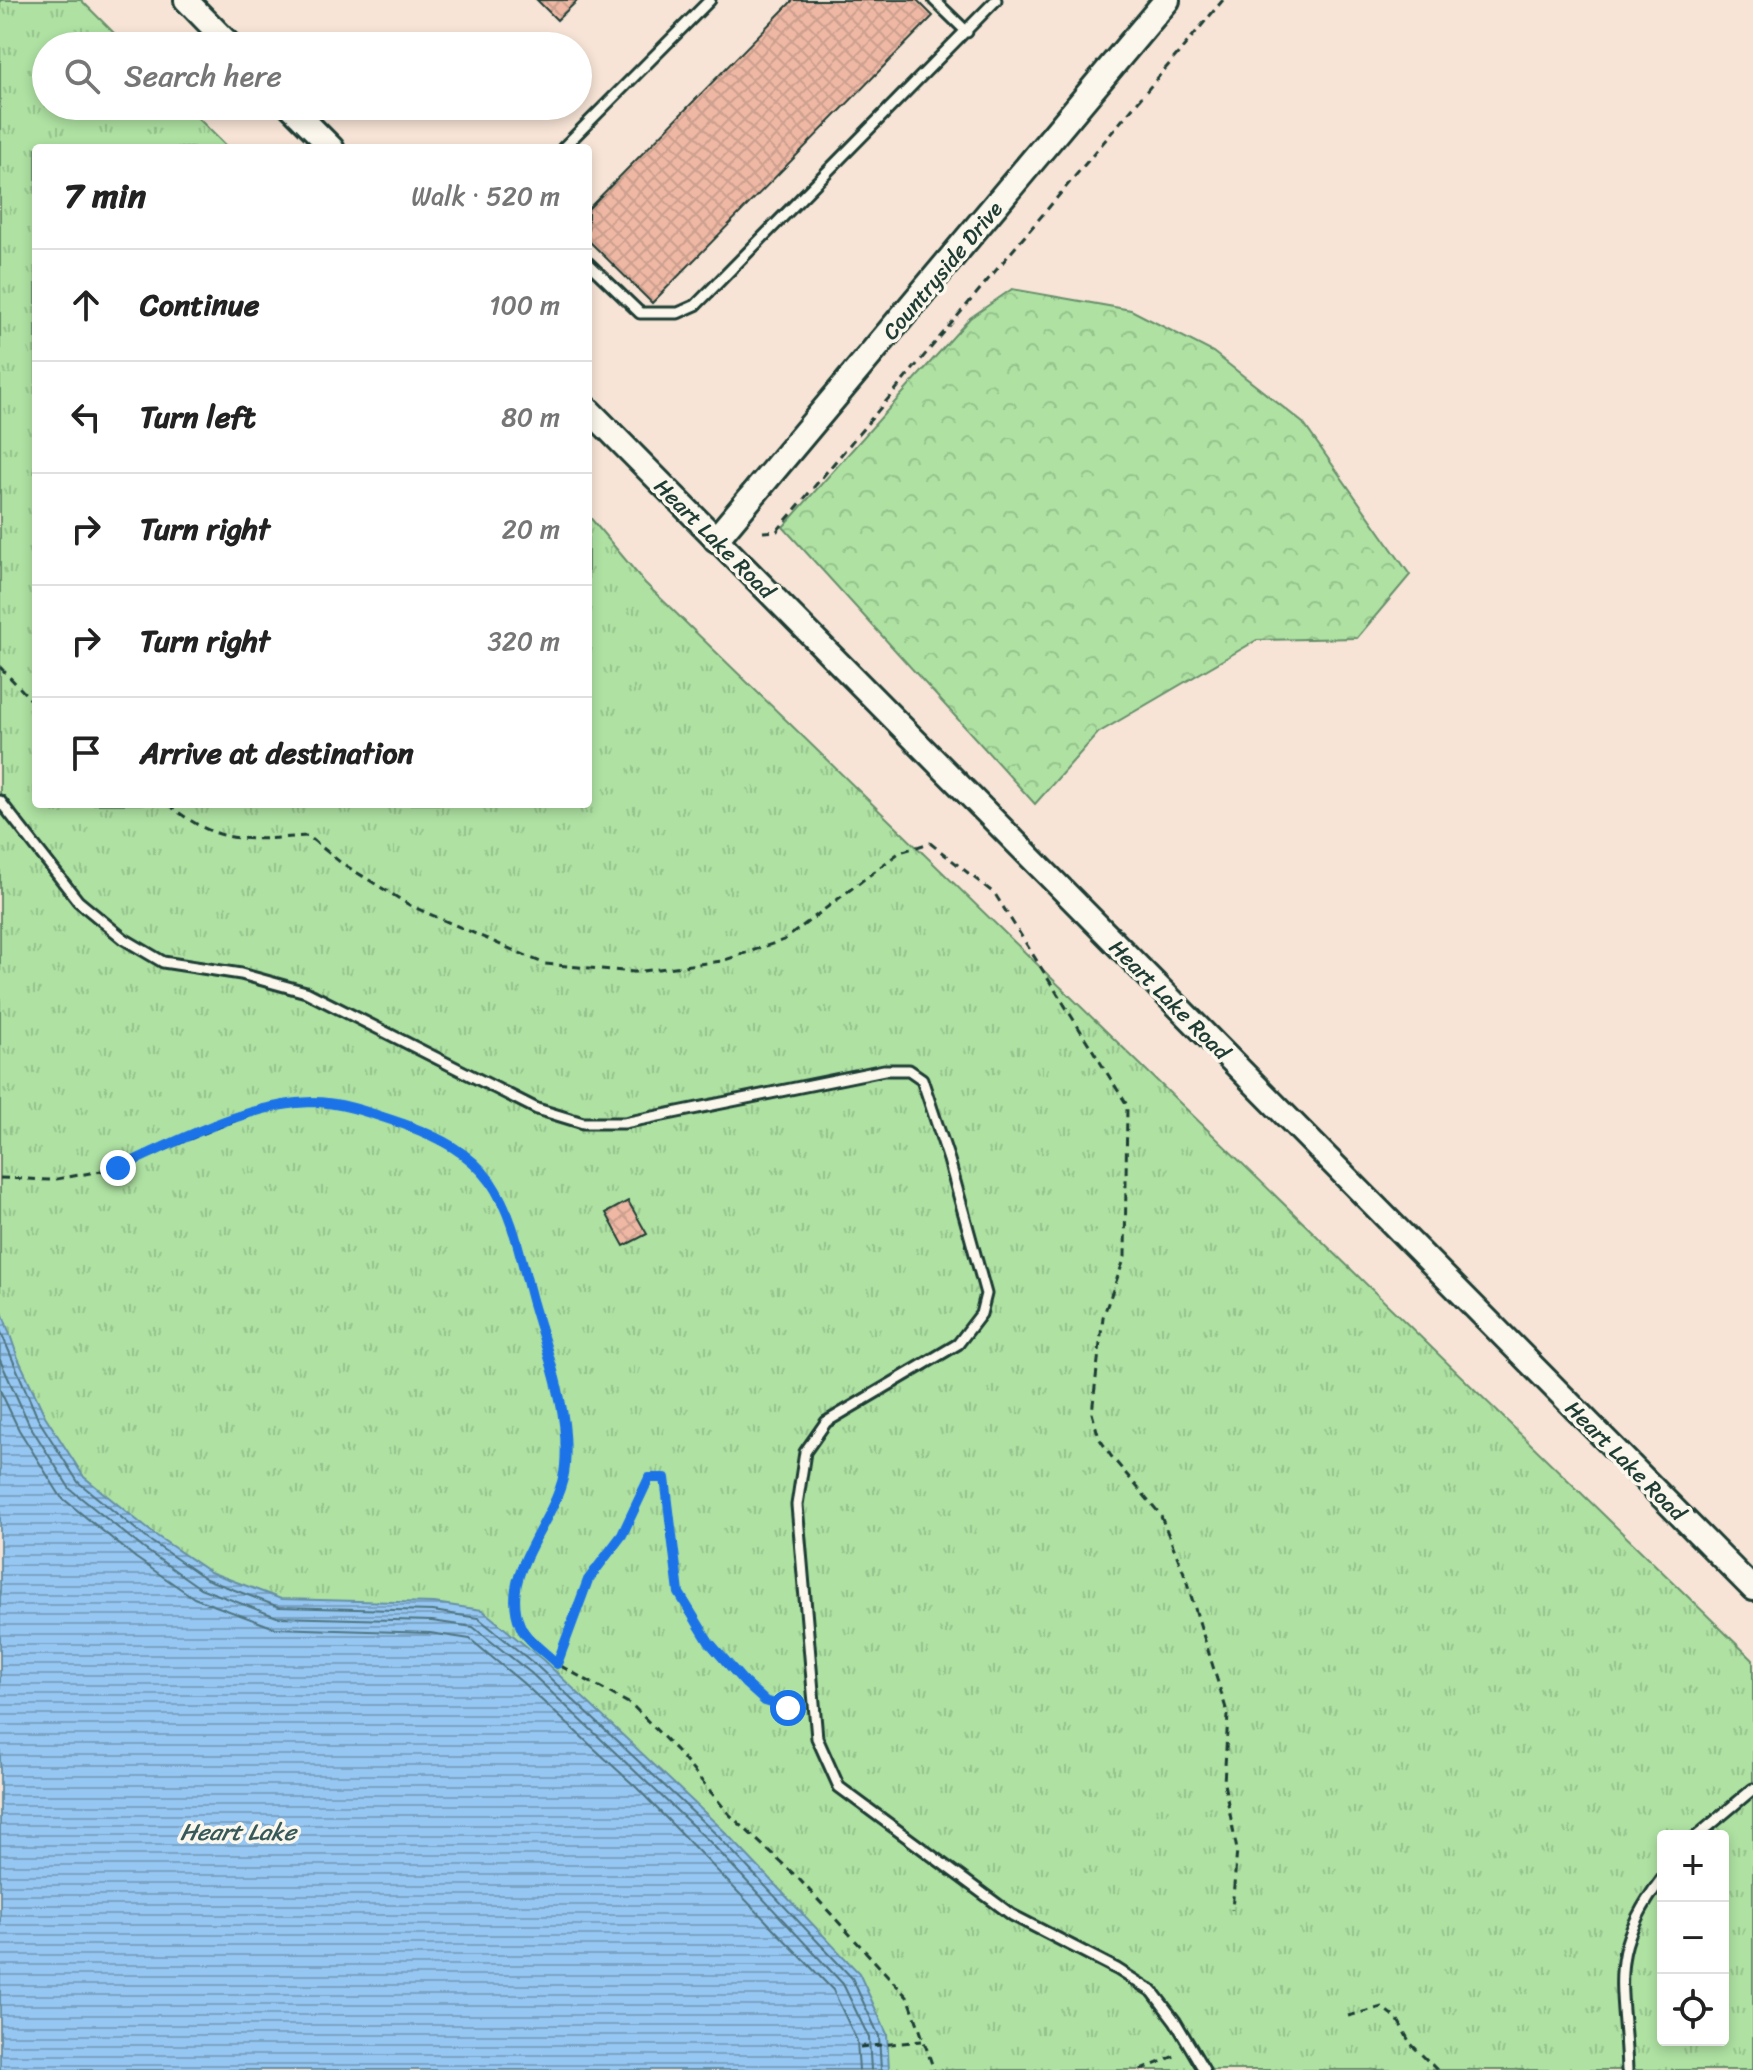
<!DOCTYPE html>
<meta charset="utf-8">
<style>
body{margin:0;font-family:Sriracha,sans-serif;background:#f2f2f2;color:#222}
.controls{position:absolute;right:24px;bottom:24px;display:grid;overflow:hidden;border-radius:8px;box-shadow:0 4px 12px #0003}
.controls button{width:72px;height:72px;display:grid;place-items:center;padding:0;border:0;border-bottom:2px solid #e0e0e0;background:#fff;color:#222;font:40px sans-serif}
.stop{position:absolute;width:24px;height:24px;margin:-18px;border:6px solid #1a73e8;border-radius:50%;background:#fff}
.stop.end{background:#1a73e8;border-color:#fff;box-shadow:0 2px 8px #0008}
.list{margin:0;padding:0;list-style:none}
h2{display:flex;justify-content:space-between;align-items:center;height:104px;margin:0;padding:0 32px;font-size:34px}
h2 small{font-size:26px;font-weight:400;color:#767676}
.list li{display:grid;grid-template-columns:52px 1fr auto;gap:24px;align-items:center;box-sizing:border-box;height:112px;padding:0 32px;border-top:2px solid #e0e0e0}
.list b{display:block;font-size:30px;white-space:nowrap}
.list em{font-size:26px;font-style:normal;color:#767676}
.icon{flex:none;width:44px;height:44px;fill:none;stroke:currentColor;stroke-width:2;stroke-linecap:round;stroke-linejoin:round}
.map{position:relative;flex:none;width:1753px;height:2070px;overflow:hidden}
.search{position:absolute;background:#fff;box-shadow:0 4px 12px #0003;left:32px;top:32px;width:560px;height:88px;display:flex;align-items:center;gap:20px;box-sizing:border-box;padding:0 28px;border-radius:44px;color:#767676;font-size:30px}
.panel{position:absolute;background:#fff;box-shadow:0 4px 12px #0003;left:32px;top:144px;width:560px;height:664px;border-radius:8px}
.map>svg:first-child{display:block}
</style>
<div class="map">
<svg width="1753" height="2070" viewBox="0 0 1753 2070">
<defs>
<pattern id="forest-crowns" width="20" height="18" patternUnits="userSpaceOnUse" patternTransform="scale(2)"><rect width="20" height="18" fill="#aee1a2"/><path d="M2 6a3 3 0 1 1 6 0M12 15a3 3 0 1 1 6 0" fill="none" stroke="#95c28c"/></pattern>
<pattern id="park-tufts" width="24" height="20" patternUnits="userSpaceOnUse" patternTransform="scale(2)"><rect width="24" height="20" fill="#aee1a2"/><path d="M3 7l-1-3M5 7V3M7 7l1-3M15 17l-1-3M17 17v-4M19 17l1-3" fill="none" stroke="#95c28c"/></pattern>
<pattern id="water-rules" width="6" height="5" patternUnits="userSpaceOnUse" patternTransform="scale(2)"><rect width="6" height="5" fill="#96c7f2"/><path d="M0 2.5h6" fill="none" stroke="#7aa3c5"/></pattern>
<pattern id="building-cross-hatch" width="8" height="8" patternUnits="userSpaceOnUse" patternTransform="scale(2)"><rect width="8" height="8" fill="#efb8a4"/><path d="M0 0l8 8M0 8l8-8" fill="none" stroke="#cc9f8e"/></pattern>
</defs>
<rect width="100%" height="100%" fill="#f7e4d6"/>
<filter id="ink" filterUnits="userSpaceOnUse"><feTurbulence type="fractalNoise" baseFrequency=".0125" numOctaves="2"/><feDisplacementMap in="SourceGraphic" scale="16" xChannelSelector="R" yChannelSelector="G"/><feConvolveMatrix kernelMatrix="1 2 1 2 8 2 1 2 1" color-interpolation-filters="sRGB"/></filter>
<g filter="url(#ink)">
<path fill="url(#forest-crowns)" stroke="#668f6b" stroke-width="2" d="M1012,289L1131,310L1213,352L1303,423L1410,575L1357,638L1257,640L1098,733L1035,804L783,527L970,318Z"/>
<path fill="url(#park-tufts)" stroke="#668f6b" stroke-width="2" fill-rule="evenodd" d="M0,0H81L127,46H46V106H186L228,148H36V804H588V515L645,583L1753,1660V2070H0ZM1663,1836H1723V2040H1663Z"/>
<path fill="url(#water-rules)" stroke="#6690a6" stroke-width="2" d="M0,1306L18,1358L45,1416L84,1477L154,1534L210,1572L281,1599L434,1603L482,1610L543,1660L723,1830L859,1973L887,2034L889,2070H0Z"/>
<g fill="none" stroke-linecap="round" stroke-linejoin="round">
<path stroke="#4f7480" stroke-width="2" d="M0,1330L38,1419L78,1482L149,1540L206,1579L279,1607L433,1611L478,1618L537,1666L717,1835L852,1978L879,2036L881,2070
M0,1360L29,1424L70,1489L143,1548L200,1588L277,1617L432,1621L473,1627L531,1673L710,1842L843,1984L869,2038L871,2070
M0,1390L19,1430L61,1497L136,1558L194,1598L275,1628L430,1633L470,1639L523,1683L637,1788L833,1990L857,2041L859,2070"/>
</g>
<path fill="url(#building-cross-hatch)" stroke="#1f3d34" stroke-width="2" d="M537,0H578L557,20Z
M793,0H917L933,16L652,303L588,240V209Z
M628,1201L647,1234L624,1246L606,1213Z"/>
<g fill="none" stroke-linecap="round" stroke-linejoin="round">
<g stroke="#1f3d34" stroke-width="15">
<path id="service" d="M934,0L967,32
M563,148L710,0
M588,263L640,313H678L696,305L996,0
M0,801L78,901L124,939L163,962L241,974L306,992L537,1109L583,1123H624L884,1070H909L922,1079L949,1160L986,1294L981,1314L958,1344L826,1422L805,1452L797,1505L817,1738L839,1787L1012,1915L1117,1969L1153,1992L1175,2021L1204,2070
M1697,1836L1753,1789
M1627,2070C1624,1982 1605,1954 1663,1877"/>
</g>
<g stroke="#1f3d34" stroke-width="28">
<path id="tertiary" d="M186,0L231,46
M290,106L332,148
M588,409L1753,1589"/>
</g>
<g stroke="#1f3d34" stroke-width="30">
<path id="secondary" d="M716,539L1167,0"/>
</g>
<path stroke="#1f3d34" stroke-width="3" stroke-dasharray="8 6" stroke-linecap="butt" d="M763,532L777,531L1223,0
M0,667L36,705
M168,804C219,846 246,840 308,836L340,862L411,906L545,964L634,972L722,961L784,940L900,852L930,843L995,894L1127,1105L1125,1257L1103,1317L1092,1413L1099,1438L1111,1456L1160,1514L1184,1573L1228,1715L1224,1783L1237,1850L1232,1910
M0,1178L51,1180L118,1168L265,1108L314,1102L363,1110L439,1137L466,1156L488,1179L507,1210L560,1400L565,1467L552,1506L517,1581L515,1604L520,1627L557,1664L632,1705L677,1751L729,1814L799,1879L909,1999L934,2070
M557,1664L588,1580L622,1535L649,1478H665C668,1515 670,1553 679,1589C685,1617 739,1687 765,1701C775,1707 789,1708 801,1707
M1348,2016L1382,2007L1398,2020L1410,2043L1437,2070
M860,2047L922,2041
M1141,2070L1177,2055"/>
<use href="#service" stroke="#fbf7ec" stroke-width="9"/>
<use href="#tertiary" stroke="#fbf7ec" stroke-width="22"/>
<use href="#secondary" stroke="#fbf7ec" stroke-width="24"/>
</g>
</g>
<g fill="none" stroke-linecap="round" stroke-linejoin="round" filter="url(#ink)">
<path stroke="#1a73e8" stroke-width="10" d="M118,1168C179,1141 245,1104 312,1102C344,1102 376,1115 406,1125C438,1137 469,1152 490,1181C514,1216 521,1260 532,1300C547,1353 570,1410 565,1466C561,1518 497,1570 520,1625C525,1639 546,1653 557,1664L588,1580L622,1535L649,1478H665L679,1593L709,1642L745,1683L765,1701L788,1708"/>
</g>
<g text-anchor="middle" stroke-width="7" stroke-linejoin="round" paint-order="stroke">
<g font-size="22" fill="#1f3d34" stroke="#fbf7ec">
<text transform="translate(942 270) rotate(-50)" y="8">Countryside Drive</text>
<text transform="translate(715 538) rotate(45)" y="8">Heart Lake Road</text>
<text transform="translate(1170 999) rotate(45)" y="8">Heart Lake Road</text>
<text transform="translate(1626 1460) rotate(45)" y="8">Heart Lake Road</text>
</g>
<g font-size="24" font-style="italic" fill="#37595a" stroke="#fbf7ec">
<text x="238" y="1840">Heart Lake</text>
</g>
</g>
</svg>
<div class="controls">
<button>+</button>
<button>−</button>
<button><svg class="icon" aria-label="locate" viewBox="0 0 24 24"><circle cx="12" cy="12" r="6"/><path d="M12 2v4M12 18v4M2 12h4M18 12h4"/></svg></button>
</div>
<div class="stop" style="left:788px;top:1708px"></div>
<div class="stop end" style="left:118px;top:1168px"></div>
<div class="search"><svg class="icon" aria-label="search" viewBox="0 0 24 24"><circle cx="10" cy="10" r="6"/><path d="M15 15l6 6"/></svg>Search here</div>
<section class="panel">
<h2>7 min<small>Walk · 520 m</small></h2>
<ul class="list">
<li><svg class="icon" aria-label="ahead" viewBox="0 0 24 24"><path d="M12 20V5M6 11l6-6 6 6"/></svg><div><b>Continue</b></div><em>100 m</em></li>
<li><svg class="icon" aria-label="left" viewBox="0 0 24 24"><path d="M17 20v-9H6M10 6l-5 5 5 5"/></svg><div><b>Turn left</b></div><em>80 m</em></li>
<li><svg class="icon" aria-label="right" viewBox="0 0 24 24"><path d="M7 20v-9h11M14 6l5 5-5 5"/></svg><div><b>Turn right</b></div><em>20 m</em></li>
<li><svg class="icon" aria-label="right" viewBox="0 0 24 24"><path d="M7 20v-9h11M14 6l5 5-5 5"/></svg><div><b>Turn right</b></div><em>320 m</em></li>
<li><svg class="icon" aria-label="arrive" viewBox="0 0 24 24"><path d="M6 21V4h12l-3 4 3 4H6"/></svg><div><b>Arrive at destination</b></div></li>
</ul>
</section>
</div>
